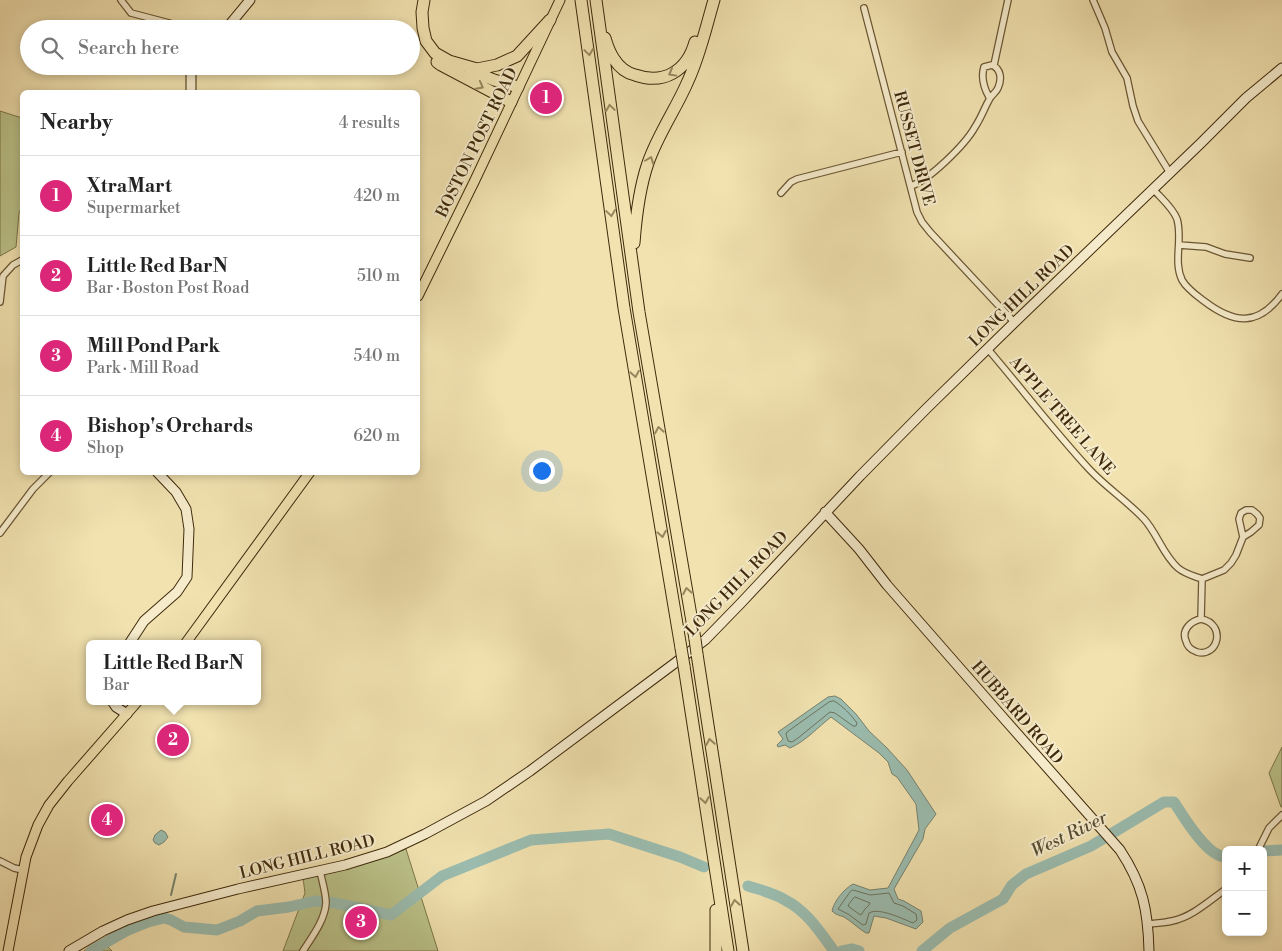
<!DOCTYPE html>
<meta charset="utf-8">
<style>
body{margin:0;font-family:"Libre Bodoni",serif;background:#f6f6f6;color:#222}
.controls{position:absolute;right:15px;bottom:15px;display:grid;overflow:hidden;border-radius:8px;box-shadow:0 2px 8px #0003}
.controls button{width:45px;height:45px;display:grid;place-items:center;padding:0;border:0;border-bottom:1px solid #e0e0e0;background:#fff;color:#222;font:25px sans-serif}
.you{position:absolute;left:541px;top:470px;width:18px;height:18px;margin:-12px;border:4px solid #fff;border-radius:50%;background:#1a73e8;box-shadow:0 0 0 8px #1a73e833}
.badge{display:grid;place-items:center;width:32px;height:32px;border-radius:50%;background:#db2777;color:#fff;font-size:16px;font-weight:700}
.pin{position:absolute;translate:-50% -50%;border:2px solid #fff;box-shadow:0 1px 5px #0006}
.popup{position:absolute;left:86px;top:640px;width:175px;height:65px;box-sizing:border-box;display:grid;place-content:center;border-radius:8px;background:#fff;filter:drop-shadow(0 1px 4px #0005);font-size:16px;white-space:nowrap;color:#767676}
.popup b{font-size:19px;color:#222}
.popup::after{content:'';position:absolute;left:50%;top:100%;margin-left:-10px;border:10px solid transparent;border-top-color:#fff}
.list{margin:0;padding:0;list-style:none}
h2{display:flex;justify-content:space-between;align-items:center;height:65px;margin:0;padding:0 20px;font-size:21px}
h2 small{font-size:16px;font-weight:400;color:#767676}
.list li{display:grid;grid-template-columns:32px 1fr auto;gap:15px;align-items:center;box-sizing:border-box;height:80px;padding:0 20px;border-top:1px solid #e0e0e0}
.list b{display:block;font-size:19px;white-space:nowrap}
.list p{margin:0;font-size:16px;white-space:nowrap;color:#767676}
.list em{font-size:16px;font-style:normal;color:#767676}
.icon{flex:none;width:28px;height:28px;fill:none;stroke:currentColor;stroke-width:2;stroke-linecap:round;stroke-linejoin:round}
.map{position:relative;flex:none;width:1282px;height:951px;overflow:hidden}
.search{position:absolute;background:#fff;box-shadow:0 2px 8px #0003;left:20px;top:20px;width:400px;height:55px;display:flex;align-items:center;gap:12px;box-sizing:border-box;padding:0 18px;border-radius:28px;color:#767676;font-size:19px}
.panel{position:absolute;background:#fff;box-shadow:0 2px 8px #0003;left:20px;top:90px;width:400px;height:385px;border-radius:8px}
.map>svg:first-child{display:block}
</style>
<div class="map">
<svg width="1282" height="951" viewBox="0 0 1282 951">
<rect width="100%" height="100%" fill="#f1e2b0"/>
<filter id="stains"><feTurbulence type="fractalNoise" baseFrequency=".004" numOctaves="4"/><feColorMatrix values="0 0 0 0 .2 0 0 0 0 .09 0 0 0 0 .02 0 0 0 .5 -.17"/></filter>
<radialGradient id="worn" r=".72"><stop offset=".6" stop-color="#630" stop-opacity="0"/><stop offset="1" stop-color="#630" stop-opacity=".3"/></radialGradient>
<path fill="#bbc38a" stroke="#7c764a" d="M0,111L22,118V207L19,213L16,247L0,256Z
M1282,747V807H1281L1269,773Z
M406,849L438,951H283L305,893L303,878C338,872 372,860 406,849Z
M101,940L112,951H84Z"/>
<path fill="#9bbdb0" stroke="#76826e" d="M835,696L841,699L856,714L869,731L887,748L907,770L936,814L925,829L923,839L894,889L898,899L904,901L921,911L923,922L916,929L886,918L874,916L869,933H866C859,929 851,921 844,917C839,915 836,915 832,911C834,901 844,889 853,884L870,890L888,888L919,830L916,804L897,777L892,774L888,762L879,753L831,717C818,727 806,741 790,748L785,745L778,747L777,745L783,739L778,732L828,697Z
M161,830L165,832L168,837L164,842L159,845L155,843L153,840L155,835Z"/>
<g fill="none" stroke-linecap="round" stroke-linejoin="round">
<path stroke="#6c735e" stroke-width="1" d="M834,701C843,706 851,715 857,723L856,726H853L835,713L830,712L798,738L792,742L788,741L786,734L787,732L829,702Z
M853,890L870,895L889,893L894,903L903,906L916,914L917,920L913,923C903,919 879,907 869,913L866,924L863,925L848,914L838,909L850,892Z
M855,897L870,903L869,905L865,909L861,915L859,914L848,906L849,904Z"/>
<path stroke="#76826e" stroke-width="2" d="M171,895L176,874
M164,918L167,911"/>
<path stroke="#9bbdb0" stroke-width="11" d="M1263,851L1282,850
M748,886C760,890 774,893 785,900C807,911 820,932 834,951
M91,951L126,931L148,922L164,918L171,920L184,927L217,930L240,921L257,911L289,907L315,901L335,903L391,915L442,876L531,840L609,834L680,857L704,867
M842,951L852,949L859,951
M922,951L950,928L1003,899L1012,885L1026,874L1091,846L1164,802H1174C1183,816 1207,857 1226,857"/>
<g stroke="#6b5734" stroke-width="8">
<path id="street" d="M121,0L131,13L169,23L183,29
M1093,0L1105,28L1112,52L1127,78L1133,106L1138,121L1170,173
M864,8L917,212L922,222L930,232L1014,322
M994,65L1008,0
M911,186C929,180 965,145 975,127C981,118 984,109 989,100C991,95 996,93 998,88C1002,79 1001,69 992,65L984,67C981,77 984,88 989,97
M1153,189C1161,198 1173,208 1177,219C1183,239 1173,261 1182,280C1187,289 1196,295 1204,301C1234,324 1258,327 1282,294
M781,193L791,182L797,179L902,152
M1179,245L1206,247L1225,254L1250,258
M0,302L3,276L13,265L22,260
M987,348C1022,389 1054,431 1090,470C1107,488 1127,501 1144,519C1157,533 1163,555 1178,568C1185,574 1194,576 1202,579L1201,619C1191,621 1181,630 1186,641C1187,646 1191,650 1197,652C1218,658 1227,624 1201,619
M0,533L33,489L50,472
M1202,579L1224,570L1231,563L1236,555L1243,537L1251,532L1259,525L1260,518L1257,514L1252,510H1246L1241,513L1239,519L1243,537
M1258,850L1269,828L1282,815
M0,861L14,868L23,870
M1148,924C1156,923 1164,923 1172,921C1192,917 1209,901 1226,889
M303,951C312,937 325,920 326,903C326,893 322,881 320,871"/>
</g>
<g stroke="#3e290b" stroke-width="11">
<path id="secondary" d="M226,29L250,0
M191,92V74L195,66
M825,512L859,549L887,585L992,705L1120,850C1143,885 1148,910 1149,951
M129,644L144,621L177,592L187,577L189,529L186,509L176,492L157,472
M112,701L116,707L127,714
M69,951L103,931L127,920L153,911L238,889L345,865L387,852L425,834L486,801L530,771L675,663L705,640L741,603L860,476L927,408L1018,319L1201,143L1246,98L1282,68"/>
</g>
<g stroke="#3e290b" stroke-width="11">
<path id="primary" d="M418,296L475,180L560,0
M185,644L310,472
M8,951L26,857L38,825L49,805L68,781L138,701"/>
</g>
<g stroke="#3e290b" stroke-width="13">
<path id="highway" d="M424,0L422,12L423,28L426,41L435,53L449,61L477,69L497,65L517,56L550,20
M581,0L624,308L681,648
M596,0L639,312L695,639
M605,38C607,45 610,53 614,59C619,67 627,73 635,75C664,85 687,71 695,42
M437,62L441,65L511,102
M470,70L494,80L518,87
M634,243C636,216 639,189 648,163C658,134 676,109 688,81C700,55 706,27 714,0
M697,654L743,951
M684,666L728,951
M716,951V910"/>
</g>
<use href="#street" stroke="#f6eccc" stroke-width="5.5"/>
<use href="#secondary" stroke="#f6eccc" stroke-width="9"/>
<use href="#primary" stroke="#f1e2b0" stroke-width="9"/>
<use href="#highway" stroke="#f1e2b0" stroke-width="11"/>
<g stroke="#3e290b" stroke-width="13" stroke-linecap="butt">
<path id="highway-bridge" d="M695,639L697,654
M681,648L684,666"/>
</g>
<use href="#highway-bridge" stroke="#f1e2b0" stroke-width="11"/>
</g>
<defs><path id="oneway-chevron" d="M-2-3.5L2.5 0L-2 3.5" fill="none" stroke-width="1.6" stroke-linecap="round" stroke-linejoin="round" transform="scale(1.25)"/></defs>
<g stroke="#98865e">
<use href="#oneway-chevron" transform="translate(589 52) rotate(82)"/>
<use href="#oneway-chevron" transform="translate(672 73) rotate(151)"/>
<use href="#oneway-chevron" transform="translate(480 86) rotate(28)"/>
<use href="#oneway-chevron" transform="translate(610 108) rotate(-98)"/>
<use href="#oneway-chevron" transform="translate(650 160) rotate(-69)"/>
<use href="#oneway-chevron" transform="translate(611 213) rotate(82)"/>
<use href="#oneway-chevron" transform="translate(635 374) rotate(80)"/>
<use href="#oneway-chevron" transform="translate(659 430) rotate(-100)"/>
<use href="#oneway-chevron" transform="translate(662 534) rotate(80)"/>
<use href="#oneway-chevron" transform="translate(687 591) rotate(-100)"/>
<use href="#oneway-chevron" transform="translate(710 742) rotate(-99)"/>
<use href="#oneway-chevron" transform="translate(705 800) rotate(81)"/>
<use href="#oneway-chevron" transform="translate(735 903) rotate(-99)"/>
</g>
<g text-anchor="middle" stroke-width="4" stroke-linejoin="round" paint-order="stroke">
<g font-size="16" fill="#3e290b" stroke="#f6eccc">
<text transform="translate(476 142) rotate(-64)" y="6">BOSTON POST ROAD</text>
<text transform="translate(915 148) rotate(75)" y="6">RUSSET DRIVE</text>
<text transform="translate(1021 295) rotate(-44)" y="6">LONG HILL ROAD</text>
<text transform="translate(1063 415) rotate(49)" y="6">APPLE TREE LANE</text>
<text transform="translate(736 583) rotate(-46)" y="6">LONG HILL ROAD</text>
<text transform="translate(1018 712) rotate(49)" y="6">HUBBARD ROAD</text>
<text transform="translate(307 856) rotate(-14)" y="6">LONG HILL ROAD</text>
</g>
<g font-size="18" font-style="italic" fill="#554e34" stroke="#f6eccc">
<text transform="translate(1069 834) rotate(-26)" y="6">West River</text>
</g>
</g>
<rect width="100%" height="100%" filter="url(#stains)"/>
<rect width="100%" height="100%" fill="url(#worn)"/>
</svg>
<div class="controls">
<button>+</button>
<button>−</button>
</div>
<div class="you"></div>
<div class="pin badge" style="left:546px;top:98px">1</div>
<div class="pin badge" style="left:173px;top:740px">2</div>
<div class="popup"><b>Little Red BarN</b>Bar</div>
<div class="pin badge" style="left:361px;top:922px">3</div>
<div class="pin badge" style="left:107px;top:820px">4</div>
<div class="search"><svg class="icon" aria-label="search" viewBox="0 0 24 24"><circle cx="10" cy="10" r="6"/><path d="M15 15l6 6"/></svg>Search here</div>
<section class="panel">
<h2>Nearby<small>4 results</small></h2>
<ul class="list">
<li><span class="badge">1</span><div><b>XtraMart</b><p>Supermarket</p></div><em>420 m</em></li>
<li><span class="badge">2</span><div><b>Little Red BarN</b><p>Bar · Boston Post Road</p></div><em>510 m</em></li>
<li><span class="badge">3</span><div><b>Mill Pond Park</b><p>Park · Mill Road</p></div><em>540 m</em></li>
<li><span class="badge">4</span><div><b>Bishop's Orchards</b><p>Shop</p></div><em>620 m</em></li>
</ul>
</section>
</div>
